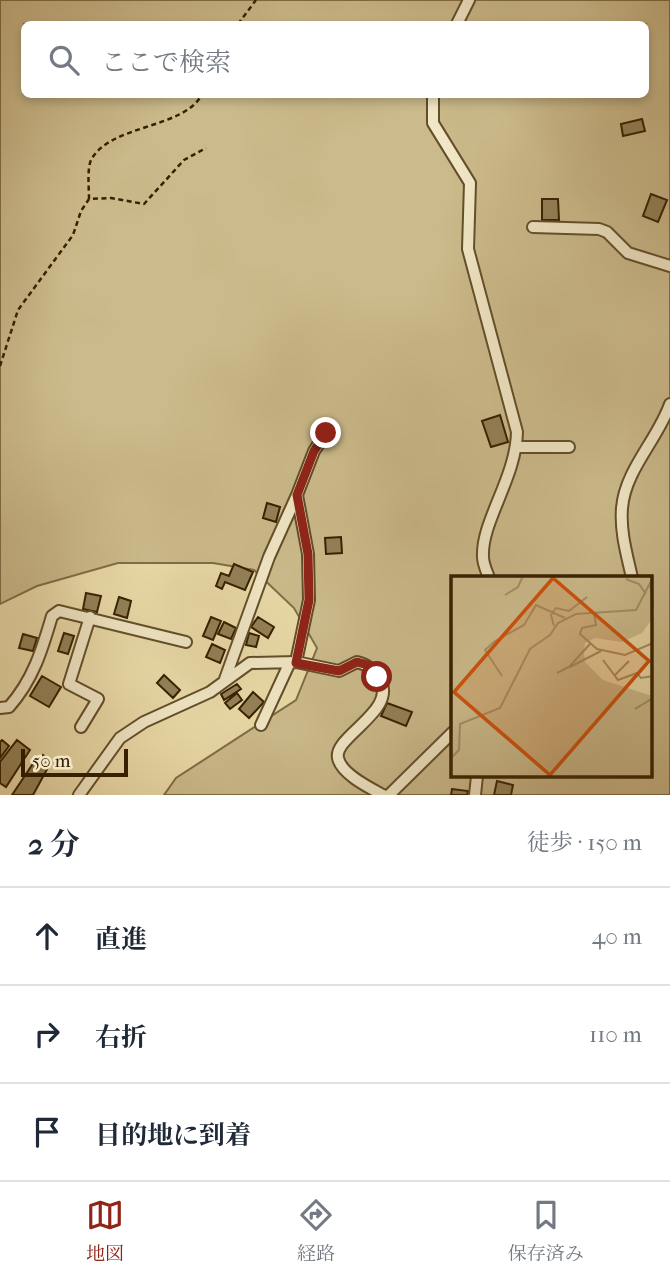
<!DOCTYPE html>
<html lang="ja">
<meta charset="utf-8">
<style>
body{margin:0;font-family:"IM FELL French Canon","Noto Serif JP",serif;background:#f2f2f3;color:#1f2937}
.scale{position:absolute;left:21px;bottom:18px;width:107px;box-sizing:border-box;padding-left:7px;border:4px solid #362000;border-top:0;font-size:19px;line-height:24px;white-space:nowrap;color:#362000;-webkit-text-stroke:5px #f1e7c6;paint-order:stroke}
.stop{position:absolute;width:21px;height:21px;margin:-16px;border:5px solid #8f2418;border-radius:50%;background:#fff}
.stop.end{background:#8f2418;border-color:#fff;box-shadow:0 2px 7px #0008}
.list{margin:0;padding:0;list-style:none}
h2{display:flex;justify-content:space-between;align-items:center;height:91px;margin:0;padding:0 28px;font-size:30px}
h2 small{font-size:23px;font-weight:400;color:#747a83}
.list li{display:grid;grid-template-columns:46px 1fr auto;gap:21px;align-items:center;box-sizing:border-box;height:98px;padding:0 28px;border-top:2px solid #e0e1e3}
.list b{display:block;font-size:26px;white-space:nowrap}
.list em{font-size:23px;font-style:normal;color:#747a83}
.icon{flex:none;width:38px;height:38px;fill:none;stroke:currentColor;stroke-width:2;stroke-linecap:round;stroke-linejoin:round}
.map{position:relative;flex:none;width:670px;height:795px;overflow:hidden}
.search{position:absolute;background:#fff;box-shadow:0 4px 10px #0003;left:21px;right:21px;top:21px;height:77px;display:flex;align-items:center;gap:18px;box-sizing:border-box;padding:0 24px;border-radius:10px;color:#747a83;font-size:26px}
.sheet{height:385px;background:#fff}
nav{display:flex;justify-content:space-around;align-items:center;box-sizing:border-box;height:98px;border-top:2px solid #e0e1e3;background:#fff;font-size:19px;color:#747a83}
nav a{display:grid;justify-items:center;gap:4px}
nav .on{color:#8f2418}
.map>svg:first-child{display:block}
</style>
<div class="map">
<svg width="670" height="795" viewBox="0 0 670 795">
<rect width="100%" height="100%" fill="#e9daa8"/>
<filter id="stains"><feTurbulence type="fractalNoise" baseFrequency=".00286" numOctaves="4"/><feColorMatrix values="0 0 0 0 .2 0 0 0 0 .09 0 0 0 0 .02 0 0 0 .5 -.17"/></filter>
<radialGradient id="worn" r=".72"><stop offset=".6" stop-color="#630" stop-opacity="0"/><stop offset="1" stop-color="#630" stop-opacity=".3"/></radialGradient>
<path fill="#cbba8b" stroke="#806d46" stroke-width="2" fill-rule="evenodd" d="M0,0H670V795H164L176,778L296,700L317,648L294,608L254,570L213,563H118L37,586L0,604ZM24,24H646V94H24ZM453,578H651V776H453Z"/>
<path fill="#938157" stroke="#362000" stroke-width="2" d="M642,119L645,131L623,136L621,124Z
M651,194L667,200L658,222L643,216Z
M542,199H558L559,220H542Z
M500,415L508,442L491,447L482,421Z
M267,503L280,507L276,522L263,518Z
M341,537L342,553L326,554L325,538Z
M234,564L253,572L245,590L225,582L222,589L216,586L221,573L229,576Z
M86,593L101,596L97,612L83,609Z
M119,597L131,601L127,618L114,614Z
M211,617L221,621L213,640L203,636Z
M258,617L274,627L268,638L251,627Z
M224,622L236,628L231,639L218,634Z
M64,633L74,636L68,654L58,651Z
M249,633L259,636L256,647L246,645Z
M23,634L37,638L33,651L19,648Z
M212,644L225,650L220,663L206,657Z
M164,675L180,690L173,698L157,683Z
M42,676L61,687L49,707L30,696Z
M237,684L241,689L224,700L221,694Z
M253,692L264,702L249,718L239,709Z
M237,693L242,700L230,709L225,703Z
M387,703L412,712L406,726L381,716Z
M2,740L9,746L0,758V742Z
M17,740L30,750L6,787L0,783V762Z
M43,755L51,762L33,795H12L34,762L36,763Z
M497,781L513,785L511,795H494Z
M452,789L468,791L467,795H451Z"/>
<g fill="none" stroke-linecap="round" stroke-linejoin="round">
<g stroke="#634e2a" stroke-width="14">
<path id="street" d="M457,24L469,0
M433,94V123L470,183L468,249L517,432C516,478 481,522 483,557C483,564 487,572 489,578
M533,227L599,229L607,232L628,253L670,266
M517,447H569
M632,578C627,555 620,532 622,508C625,470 658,439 670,404
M296,662L309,600L308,554L297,495L314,451L326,433
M225,679L269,557L297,495
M0,708L9,707C33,680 42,650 52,616L59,611L186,642
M261,725L290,662
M81,727L98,699L69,684L90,617
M79,795L120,738L144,722L210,692L250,663L296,662L339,671L357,662C368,665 371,668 378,677C402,709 333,736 338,758C341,774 370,788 383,795
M389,795L453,732
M475,795L477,776"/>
</g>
<path stroke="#362000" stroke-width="2.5" stroke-dasharray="5 3.5" stroke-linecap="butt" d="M238,24L256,0
M89,199C89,188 87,169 91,160C110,124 185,129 202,94
M0,366L18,310L73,235L81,211L89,199L111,198L144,204L184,160L206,148"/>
<use href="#street" stroke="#f1e7c6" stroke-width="10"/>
</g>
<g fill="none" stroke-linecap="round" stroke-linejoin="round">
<path stroke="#8f2418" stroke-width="9" d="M326,433L314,451L297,495L308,554L309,600L296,663L339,671L357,662L368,665L377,677"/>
</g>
<g transform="translate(451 576)">
<rect width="201" height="201" fill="#e9daa8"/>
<path d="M0,0H201V43L191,57L171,66L144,62L134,67L133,76L134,86L152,104L201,120V201H0Z" fill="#cbba8b"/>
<path fill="none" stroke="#a19065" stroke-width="2" d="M175,3L188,8L195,18M54,19L67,11L72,0M143,37L145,49L131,52L129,58L146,73L174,79L202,67M103,50L100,39L105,32L118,35L136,21M152,84L167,104L186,97L190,102L202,100M119,91L150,75M106,97L118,91L139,68M51,100L34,74L44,65L73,49L85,29L114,42M163,100L178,85M184,133L202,122M0,182L8,174L9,148L49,132L79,73L99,59L107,47L125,38L185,34L199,7L202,32"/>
<path fill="#cd500a" fill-opacity="0.15" stroke="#cd500a" stroke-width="3.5" d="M102,2L198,85L99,199L3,116Z"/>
<rect width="201" height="201" fill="none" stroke="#362000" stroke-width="3.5"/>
</g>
<rect width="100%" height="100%" filter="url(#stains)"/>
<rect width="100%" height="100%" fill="url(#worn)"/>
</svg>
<div class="scale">50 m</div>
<div class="stop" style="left:377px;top:677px"></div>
<div class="stop end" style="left:326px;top:433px"></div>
<div class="search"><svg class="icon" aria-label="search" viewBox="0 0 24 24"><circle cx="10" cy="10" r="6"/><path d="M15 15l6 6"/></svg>ここで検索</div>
</div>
<section class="sheet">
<h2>2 分<small>徒歩 · 150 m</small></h2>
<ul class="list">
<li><svg class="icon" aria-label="ahead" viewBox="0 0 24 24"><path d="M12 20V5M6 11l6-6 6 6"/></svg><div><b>直進</b></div><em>40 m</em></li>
<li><svg class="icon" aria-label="right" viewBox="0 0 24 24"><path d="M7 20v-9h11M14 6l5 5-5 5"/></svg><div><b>右折</b></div><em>110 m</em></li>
<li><svg class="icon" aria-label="arrive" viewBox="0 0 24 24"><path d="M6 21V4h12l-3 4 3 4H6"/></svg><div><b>目的地に到着</b></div></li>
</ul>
</section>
<nav>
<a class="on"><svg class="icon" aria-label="map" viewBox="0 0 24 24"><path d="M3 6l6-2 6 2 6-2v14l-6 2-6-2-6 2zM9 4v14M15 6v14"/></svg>地図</a>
<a><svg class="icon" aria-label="directions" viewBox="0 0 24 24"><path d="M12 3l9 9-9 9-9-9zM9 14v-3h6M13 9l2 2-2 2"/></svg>経路</a>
<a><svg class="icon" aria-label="saved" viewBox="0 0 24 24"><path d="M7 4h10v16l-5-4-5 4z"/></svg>保存済み</a>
</nav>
